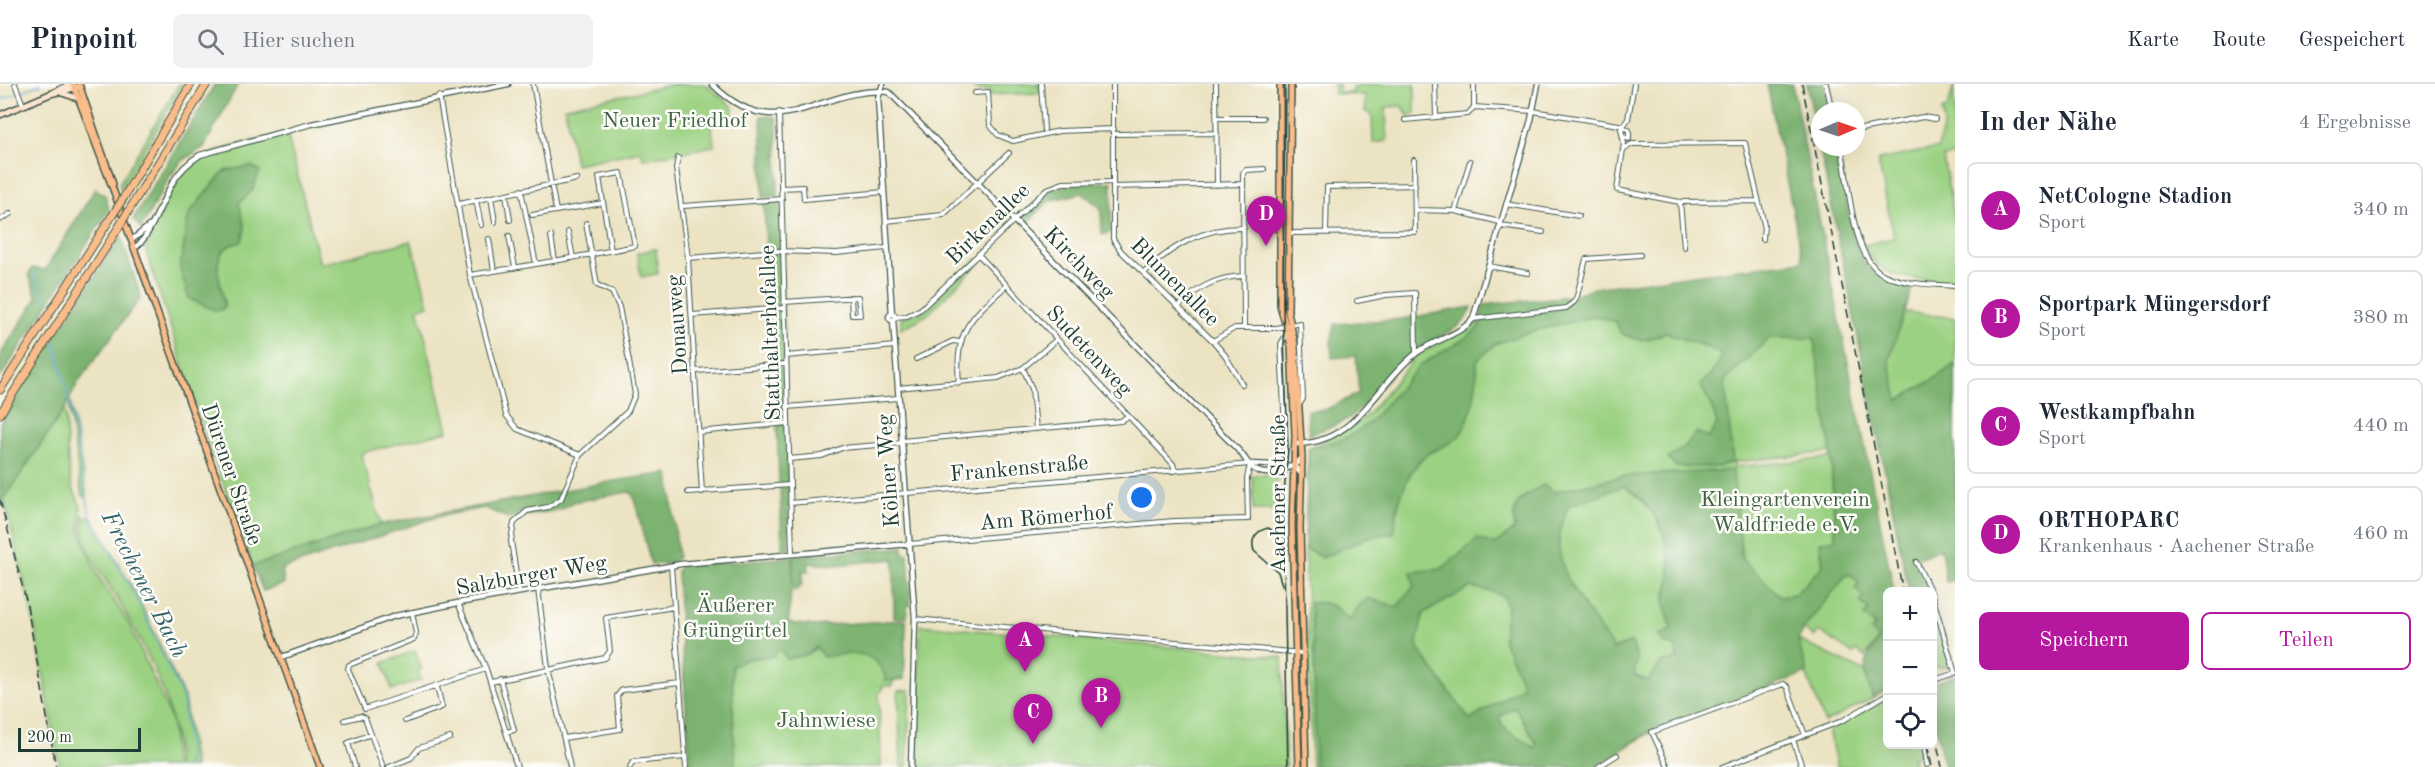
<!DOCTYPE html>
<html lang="de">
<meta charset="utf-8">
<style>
body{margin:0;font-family:"Old Standard TT",serif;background:#f2f2f3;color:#1f2937}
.controls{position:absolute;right:18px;bottom:18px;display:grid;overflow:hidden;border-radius:9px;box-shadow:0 6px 24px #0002}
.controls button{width:54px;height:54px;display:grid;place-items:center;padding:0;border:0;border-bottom:2px solid #e0e1e3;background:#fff;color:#1f2937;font:30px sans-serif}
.compass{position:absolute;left:1811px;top:18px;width:54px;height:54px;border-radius:50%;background:#fff;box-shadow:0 6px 24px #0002;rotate:88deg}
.scale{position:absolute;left:18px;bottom:15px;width:123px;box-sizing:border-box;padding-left:6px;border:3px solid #1f3d34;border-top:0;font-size:16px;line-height:21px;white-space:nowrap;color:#1f3d34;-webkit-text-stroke:4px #fdfcf7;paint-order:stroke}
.you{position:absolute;left:1142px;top:414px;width:21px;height:21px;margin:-15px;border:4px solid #fff;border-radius:50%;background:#1a73e8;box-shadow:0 0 0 9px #1a73e833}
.badge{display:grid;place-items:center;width:39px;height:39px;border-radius:50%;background:#b5179e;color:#fff;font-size:20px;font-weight:700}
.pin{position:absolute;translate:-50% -50px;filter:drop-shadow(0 2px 3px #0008)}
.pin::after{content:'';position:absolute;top:32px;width:21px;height:18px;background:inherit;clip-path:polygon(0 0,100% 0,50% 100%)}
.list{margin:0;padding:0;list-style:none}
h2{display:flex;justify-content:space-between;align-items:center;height:78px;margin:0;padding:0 24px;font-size:26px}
h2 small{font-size:20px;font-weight:400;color:#747a83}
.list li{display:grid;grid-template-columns:39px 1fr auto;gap:18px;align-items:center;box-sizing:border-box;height:96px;margin:0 12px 12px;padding:0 12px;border:2px solid #e0e1e3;border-radius:9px}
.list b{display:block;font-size:22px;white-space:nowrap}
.list p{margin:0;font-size:20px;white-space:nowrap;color:#747a83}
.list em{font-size:20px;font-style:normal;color:#747a83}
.actions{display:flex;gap:12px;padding:18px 24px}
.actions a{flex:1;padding:14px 0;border:2px solid #b5179e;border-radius:9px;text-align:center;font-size:21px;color:#b5179e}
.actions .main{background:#b5179e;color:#fff}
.icon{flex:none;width:33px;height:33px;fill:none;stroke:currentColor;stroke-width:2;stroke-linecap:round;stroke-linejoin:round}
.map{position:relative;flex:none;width:1955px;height:683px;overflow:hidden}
header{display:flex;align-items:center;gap:36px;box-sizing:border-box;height:84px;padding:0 30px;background:#fff;border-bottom:2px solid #e0e1e3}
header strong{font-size:28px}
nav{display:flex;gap:33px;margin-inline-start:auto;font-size:21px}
.search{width:420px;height:54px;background:#f2f2f3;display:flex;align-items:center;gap:15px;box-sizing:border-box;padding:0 21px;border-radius:9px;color:#747a83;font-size:22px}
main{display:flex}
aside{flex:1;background:#fff}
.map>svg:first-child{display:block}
</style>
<header>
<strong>Pinpoint</strong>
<div class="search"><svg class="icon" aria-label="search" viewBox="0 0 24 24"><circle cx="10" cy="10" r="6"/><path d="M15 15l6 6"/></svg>Hier suchen</div>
<nav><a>Karte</a><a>Route</a><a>Gespeichert</a></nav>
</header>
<main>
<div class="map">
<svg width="1955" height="683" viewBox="0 0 1955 683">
<rect width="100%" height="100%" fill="#fdfcf7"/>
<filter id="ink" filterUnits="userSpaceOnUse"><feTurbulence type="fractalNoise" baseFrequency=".0167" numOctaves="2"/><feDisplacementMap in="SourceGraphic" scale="12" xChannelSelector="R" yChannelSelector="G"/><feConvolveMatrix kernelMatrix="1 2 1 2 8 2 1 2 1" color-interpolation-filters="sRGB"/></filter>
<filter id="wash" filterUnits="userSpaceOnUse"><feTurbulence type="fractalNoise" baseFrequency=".008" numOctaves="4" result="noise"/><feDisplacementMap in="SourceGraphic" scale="24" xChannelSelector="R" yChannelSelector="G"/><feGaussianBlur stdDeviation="1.35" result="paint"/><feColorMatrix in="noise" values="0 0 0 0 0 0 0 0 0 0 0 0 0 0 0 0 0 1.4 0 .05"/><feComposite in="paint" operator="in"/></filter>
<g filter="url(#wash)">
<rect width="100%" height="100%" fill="#ece3c3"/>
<path fill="#9bd182" stroke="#5d875b" stroke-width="1.5" d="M179,0H184L121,105L119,100Z
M675,0H705L733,23V40L712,41L714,62L643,75L641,67L575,80L565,23Z
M974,0H1039L1040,9L990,11V6H975Z
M1334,0H1339V8L1353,9V4L1359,3V0H1415V30L1408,32L1403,22L1386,23L1387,57L1373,59L1372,31L1365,27V11L1334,10Z
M1807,0H1824L1829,27H1820V63H1837C1842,88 1851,159 1864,178C1875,195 1894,199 1913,201L1905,228L1955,234V496L1946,498L1941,464L1916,475L1931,503L1930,507H1909Z
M1954,0L1955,71L1943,73L1955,140V198C1922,195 1877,199 1864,161L1894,154L1878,76L1938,64L1944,39L1942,27L1948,23Z
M287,49L320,180L411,157L429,221L418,224L448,347L361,369L381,440L253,482L208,358L145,165C155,143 164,118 176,98C196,63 252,59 287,49Z
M656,165L658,190L641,193L637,169Z
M977,175L980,178L927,231L901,245V234L921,228Z
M1803,178L1831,368L1734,378V383L1831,374L1835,455L1820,459L1823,482L1795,510L1780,512L1796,528L1798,556L1864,587L1873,614L1825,639L1806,589L1657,645L1592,683H1312L1305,464L1308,364L1356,341L1368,330L1417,271L1476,239L1565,226Z
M70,316L87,414L82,411L69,325Z
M65,324L68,378L72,402L81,423L80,444L86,464L97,490L129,540L167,625L172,639L175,683H60L34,539L4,415Z
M1255,391H1280L1274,403L1275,426H1253V397L1250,394Z
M83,431L86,435L91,432L137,512L184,613L194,683H177C178,627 150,572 122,523C106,493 80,468 83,431Z
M793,473L788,540L814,542L906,536L904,595L893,597L892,602H882V607L879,608L881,683H690L677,488Z
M1848,489L1859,498L1879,555L1865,573L1856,567L1853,570L1819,547L1814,553L1803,545Z
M1933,530L1938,553L1942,552L1949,583H1933Z
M920,541L1282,573L1286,683H916Z
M415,567L422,585L418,587L421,596L392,606L383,579Z
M910,606L907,683H901L898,607Z
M1887,614L1888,660L1918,661L1922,672L1912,674L1915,683H1837L1828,646Z"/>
<path fill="#7cb370" stroke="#4e7852" stroke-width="1.5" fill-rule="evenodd" d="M215,0H238L204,63L182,77L170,92L141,145L133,135Z
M1767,0H1792L1894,507L1888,508L1887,606L1873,614C1864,586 1861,580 1879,555L1871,547L1875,541L1864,532L1869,526L1860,519L1864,513L1855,504L1859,498L1848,489L1803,545L1798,556L1807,589L1650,647L1596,683H1315L1314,576L1310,519C1329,517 1336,522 1349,536L1360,521L1368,514L1397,523L1414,502L1411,488L1441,485L1478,455L1495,460L1515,445C1510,418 1522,413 1544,401L1554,408L1622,392L1733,386L1742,475L1780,512L1795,510L1823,482L1820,458L1835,455L1831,368L1814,254H1770L1725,296L1733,378L1718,383H1676L1668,374L1682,365L1697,348L1709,354L1717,340L1710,318L1700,301L1713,288L1722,272C1706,259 1685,258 1666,248C1648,257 1639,259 1621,249L1616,238L1596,232L1533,247L1495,260L1477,277C1477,300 1474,327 1462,348C1456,358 1441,363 1431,368C1407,381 1395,423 1394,449L1368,453L1322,474L1305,464L1309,365L1346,354L1369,339L1420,281L1464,255L1479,243L1483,221L1571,212L1594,204L1803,177ZM1624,402C1657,423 1670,452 1670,492C1670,501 1664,510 1665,519C1666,528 1670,537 1672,546L1658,551L1665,560L1676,563L1677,575L1661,579L1648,597L1634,591L1637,575L1632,558L1613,565C1595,535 1562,500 1559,463C1558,449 1564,435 1568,422ZM1471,503L1494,508L1504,513L1507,524L1503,555L1523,602L1470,636L1418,565L1417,557L1424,529ZM1515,623L1537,660L1534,664C1522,652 1504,652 1499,633Z
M1807,0H1824L1829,27H1820V63H1837C1842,88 1851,159 1864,178C1875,195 1894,199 1913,201L1889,276L1898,316L1931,297L1955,280V496L1946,498L1941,464L1916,475L1931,503L1921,507H1909Z
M761,32L775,33L777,36L778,112L763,113Z
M251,82L260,87L252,107L239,119L245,144L242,157C237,161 234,159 229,162C206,176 226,206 224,224L217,227L189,215L180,184L189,129L224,87Z
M1112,98L1111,148L1102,151L1101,124L1082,109L1049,117L1025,141L1019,135C1054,95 1063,101 1112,98Z
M95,105L105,111L109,126L0,294V271L37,214L29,191L32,184L45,186Z
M780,116L782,167H766L764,117Z
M121,152L141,213L78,298L65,324L0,421V339Z
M767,169H781L783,223L769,224Z
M1472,223C1464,249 1431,252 1412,269C1389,288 1371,320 1347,335C1336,342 1321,346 1309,351L1307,327L1325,326L1359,309L1356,272L1332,274L1331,258L1335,240L1402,235Z
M783,225L785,279L775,280L773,226Z
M777,284H784L785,336L778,337Z
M786,340L788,399L779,400L777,341Z
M669,389L678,473C673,480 660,481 651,480L633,410L628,408L573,418L562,425L528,432L522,428L510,435L485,424L440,432L282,485L284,500L263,507L253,482L382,440L620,396Z
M788,403L789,465L782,464L780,404Z
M903,463V469L908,470L911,521L907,522V533L894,534V475L835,481L809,479L808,488L803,487L802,500L796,506H791L788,539L814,542L906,536L904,595L886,597C878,563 850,569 823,573L816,563L809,570L787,575L779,564L774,572L748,575L732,582L735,683H690L677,488L680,482L793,473L792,501L794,472Z
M1955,591V683H1944L1933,627V599Z"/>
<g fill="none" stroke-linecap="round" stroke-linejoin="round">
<path stroke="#56a9d1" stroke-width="1.5" d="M20,8L41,0
M0,16L16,10
M33,188L45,217
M55,259L72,330L90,432L138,516L183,614L189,672L186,683"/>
</g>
</g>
<g filter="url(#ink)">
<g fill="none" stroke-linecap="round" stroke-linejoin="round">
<g stroke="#3e5649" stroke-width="6">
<path id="minor" d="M15,0L23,21
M533,0L556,127
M1041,0L1044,46
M1113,0V155L1121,167L1213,257L1225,271L1242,300
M1216,0L1217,101
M1435,0L1436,32
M1634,0L1628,35L1621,45L1624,59L1617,106L1680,118L1758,117
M1826,0L1832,27
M975,9L988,8L990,41L998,51L1013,57L1059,47L1114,45
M439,12L470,191L506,331L517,345L580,371
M1474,23L1533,27L1619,41L1629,46V55L1624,53
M779,28L792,469
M1217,34H1263
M1405,36L1468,30L1474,23V0
M1856,46L1923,33L1935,35
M1114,50L1217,49
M1841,63C1850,98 1850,178 1887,192C1907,201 1933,200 1955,202
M1623,66L1632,60L1745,59L1764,140L1763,155
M678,74L676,84L688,174L702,408
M1113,103L1243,100
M781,104L803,103L804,115L884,108
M521,106L536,180
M506,110L510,136
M491,113L495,138
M476,116L481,141
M1680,118L1684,163
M459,120L577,95
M1506,120L1579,132
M683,122L782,115
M1416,126L1455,127L1500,138
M1455,127L1470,77
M532,131L603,119
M0,136L10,130
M886,137L943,131L1009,69
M1500,142L1543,148
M568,148L573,174
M1326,148L1327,103L1415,101
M1289,149L1415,148L1414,76
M509,152L515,183
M551,152L555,177
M489,155L494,187
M978,170L1173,380L1175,387
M688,174L779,167L836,169L887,164
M1488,182L1528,189
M1144,189C1172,162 1203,143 1244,144
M470,191C525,182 580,173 635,162L621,89L599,93L611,167
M1357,217L1386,211L1415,209L1416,269
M784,218L858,213L860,231H852L851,213
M1178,223C1198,203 1216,193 1244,192
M692,231L784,224
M895,233L907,232L921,225L1047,105L1063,99L1113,98
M1473,235L1566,224L1574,218L1577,212L1586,175L1640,171
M1244,243L1243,89L1246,86L1264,85
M1213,257L1235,244H1276L1300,239L1303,315L1299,321
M786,272L895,262
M916,275L953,257L960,258
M1023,284L1032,305L1036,345
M696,287L786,280
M959,299C954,247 970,234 1006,202
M898,304L998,294L1023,284L1056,256
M787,323L898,314
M699,348L788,339
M901,357L1121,337L1128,332
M789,375L822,372L842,364L902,359
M1284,382L1285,347L1281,260L1287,249
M688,408L790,401
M790,419L1250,380L1247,395L1248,435L1174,437L909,460
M1916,478L1931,508
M671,482L686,683
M538,505L548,584L570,683
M519,508L511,457L514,439L527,427L548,423L561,415L580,371L628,327L635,310L619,223L612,208L597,201L586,139
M1932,511L1955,589
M458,519L486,585L517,683
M412,528L416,549L414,555L349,581L348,585L365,625L486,585
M915,535L1302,569
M500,595L514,646L506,648
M1932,597L1955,589
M491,598L605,574L610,567L606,534L674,523
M345,636L361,632L365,634L383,683
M405,637L442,623L437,603
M564,654L620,645L617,612L622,606L680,599
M1793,656L1802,683
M1924,660L1927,681
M355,683L348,659L371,650
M389,683L411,674L419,664L450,654
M630,683L633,678L685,673
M1598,683L1617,671
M1668,683L1652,648L1783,600L1787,603L1805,651
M1722,683L1842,637L1888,610"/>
</g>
<g stroke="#3e5649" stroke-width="7">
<path id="tertiary" d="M712,0C779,67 821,0 889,8L1239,367C1244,372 1248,381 1254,385C1268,395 1293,384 1302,374
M883,0L878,14L892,230
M132,156L149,142
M134,164C149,157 163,113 173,98C180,86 189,78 200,71L311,40L508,0
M889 233a3 3 0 1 1 6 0a3 3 0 1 1-6 0Z
M893,236L915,535L911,683
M1295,360C1358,360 1376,299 1418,268C1434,256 1460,251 1473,235L1531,36L1538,0
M1250,380L1295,382L1302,391
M282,573L395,532L458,519L681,480L909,460"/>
</g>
<g stroke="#3e5649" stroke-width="8">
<path id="secondary" d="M54,8L71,0
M62,9L77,14
M0,31L50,10L78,3"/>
</g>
<g stroke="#3e5649" stroke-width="8">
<path id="primary" d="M73,0L114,108L320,683
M79,0L113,100
M1280,0V221L1291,262L1295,351L1292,441L1299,683
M1291,0L1288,228L1295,260L1302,374L1300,444L1306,683"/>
</g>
<g stroke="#3e5649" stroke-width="9">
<path id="motorway" d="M124,113L191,0
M129,126L207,0
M0,306L112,132
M0,330L117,146"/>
</g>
<use href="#minor" stroke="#fff" stroke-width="4"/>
<use href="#tertiary" stroke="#fff" stroke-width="4.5"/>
<use href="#secondary" stroke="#fde4d0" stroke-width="5"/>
<use href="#primary" stroke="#f9bc8a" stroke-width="5"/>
<use href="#motorway" stroke="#f9bc8a" stroke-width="7"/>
<path stroke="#1f3d34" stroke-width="1.5" d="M1285,0L1283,226L1288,365L1283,422L1288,683
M1282,501L1278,488L1254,467C1250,455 1256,447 1268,444L1281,451L1284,460"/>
<path stroke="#1f3d34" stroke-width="1.5" stroke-dasharray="9 4.5" stroke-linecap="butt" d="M1802,0L1903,508
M0,416L26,516L56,683
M1932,637L1942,683
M1927,660L1932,683"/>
<g stroke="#3e5649" stroke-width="9" stroke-linecap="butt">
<path id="motorway-bridge" d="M112,132L124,113
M117,146L129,126"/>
</g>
<use href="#motorway-bridge" stroke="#f9bc8a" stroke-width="7"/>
</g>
</g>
<g text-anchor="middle" stroke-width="5" stroke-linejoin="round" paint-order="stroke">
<g font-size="22" fill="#3e6248" stroke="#fdfcf7">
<text x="675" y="43">Neuer Friedhof</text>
<text x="1785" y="422">Kleingartenverein<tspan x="1785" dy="25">Waldfriede e.V.</tspan></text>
<text x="735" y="528">Äußerer<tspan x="735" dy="25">Grüngürtel</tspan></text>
<text x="826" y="643">Jahnwiese</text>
</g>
<g font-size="22" fill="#1f3d34" stroke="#fdfcf7">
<text transform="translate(987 139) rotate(-44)" y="8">Birkenallee</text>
<text transform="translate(1080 178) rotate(46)" y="8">Kirchweg</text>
<text transform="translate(1176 197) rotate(45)" y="8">Blumenallee</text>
<text transform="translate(676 241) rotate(-94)" y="8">Donauweg</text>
<text transform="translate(769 249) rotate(-92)" y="8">Statthalterhofallee</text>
<text transform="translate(1090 266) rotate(47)" y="8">Sudetenweg</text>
<text transform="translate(1019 383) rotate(-5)" y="8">Frankenstraße</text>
<text transform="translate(887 387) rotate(-94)" y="8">Kölner Weg</text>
<text transform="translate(233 390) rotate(71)" y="8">Dürener Straße</text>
<text transform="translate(1277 410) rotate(-90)" y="8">Aachener Straße</text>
<text transform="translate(1046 432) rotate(-5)" y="8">Am Römerhof</text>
<text transform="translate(531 490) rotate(-10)" y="8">Salzburger Weg</text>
</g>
<g font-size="24" font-style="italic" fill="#32636b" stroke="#fdfcf7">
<text transform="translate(145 500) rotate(63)" y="8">Frechener Bach</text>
</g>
</g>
</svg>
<div class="controls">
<button>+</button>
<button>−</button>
<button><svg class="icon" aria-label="locate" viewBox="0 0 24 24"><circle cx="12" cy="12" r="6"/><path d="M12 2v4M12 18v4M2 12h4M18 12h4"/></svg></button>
</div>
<svg class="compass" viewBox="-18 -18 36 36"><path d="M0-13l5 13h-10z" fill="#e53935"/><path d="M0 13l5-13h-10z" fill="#747a83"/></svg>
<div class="scale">200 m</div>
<div class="you"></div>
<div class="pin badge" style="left:1025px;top:588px">A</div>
<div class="pin badge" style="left:1101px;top:644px">B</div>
<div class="pin badge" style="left:1033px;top:660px">C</div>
<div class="pin badge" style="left:1266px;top:162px">D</div>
</div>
<aside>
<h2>In der Nähe<small>4 Ergebnisse</small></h2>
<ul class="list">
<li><span class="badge">A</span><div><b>NetCologne Stadion</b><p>Sport</p></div><em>340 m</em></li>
<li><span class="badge">B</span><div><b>Sportpark Müngersdorf</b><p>Sport</p></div><em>380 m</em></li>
<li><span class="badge">C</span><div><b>Westkampfbahn</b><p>Sport</p></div><em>440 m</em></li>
<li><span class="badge">D</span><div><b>ORTHOPARC</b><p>Krankenhaus · Aachener Straße</p></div><em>460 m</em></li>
</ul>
<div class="actions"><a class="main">Speichern</a><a>Teilen</a></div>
</aside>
</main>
